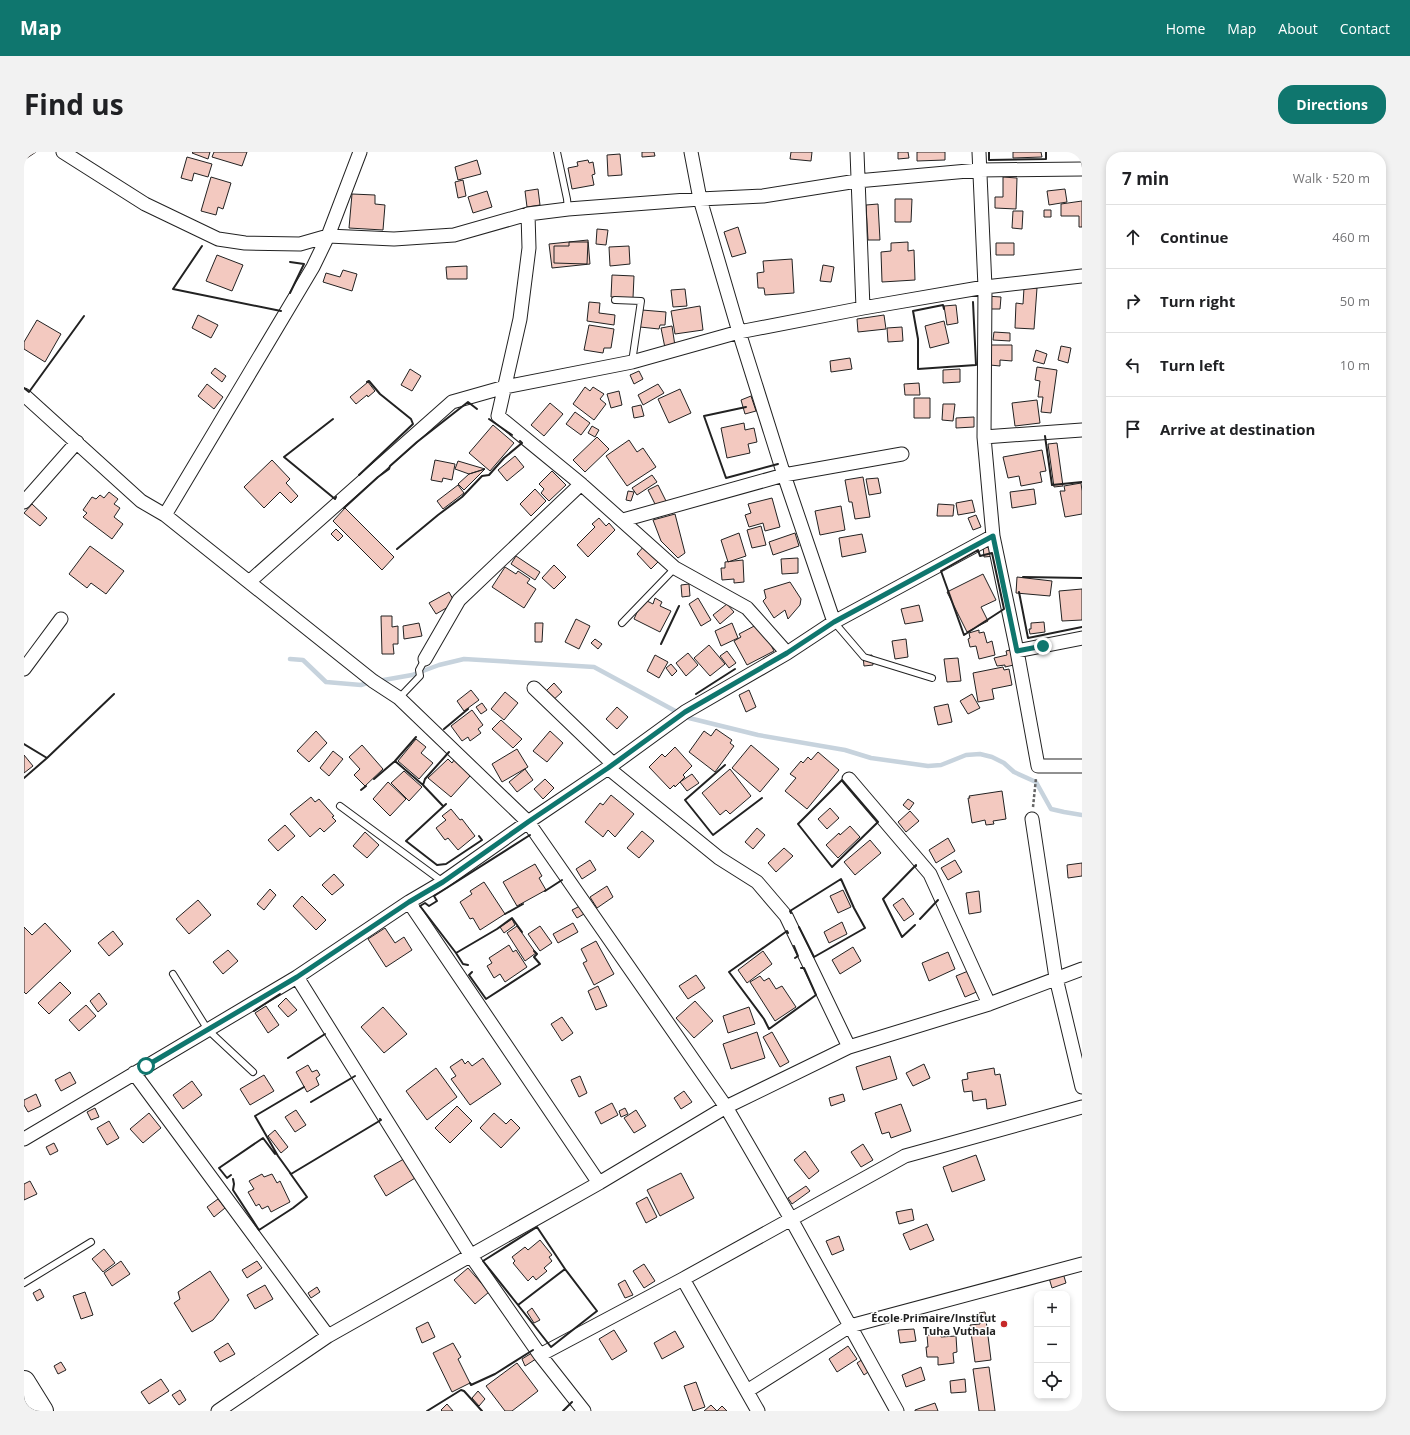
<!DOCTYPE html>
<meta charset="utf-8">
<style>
body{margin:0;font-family:"Open Sans",sans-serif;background:#f2f2f2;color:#202124}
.controls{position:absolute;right:12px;bottom:12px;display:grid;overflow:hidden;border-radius:8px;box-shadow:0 2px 6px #0003}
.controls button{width:36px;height:36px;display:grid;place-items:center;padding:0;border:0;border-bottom:1px solid #e0e0e0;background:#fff;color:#202124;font:20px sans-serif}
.stop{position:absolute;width:12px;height:12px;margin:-9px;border:3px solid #0f766e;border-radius:50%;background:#fff}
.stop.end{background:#0f766e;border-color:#fff;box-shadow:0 1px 4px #0008}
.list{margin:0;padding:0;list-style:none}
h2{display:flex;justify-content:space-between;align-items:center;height:52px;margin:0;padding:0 16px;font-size:17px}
h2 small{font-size:13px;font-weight:400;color:#757577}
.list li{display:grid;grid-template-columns:26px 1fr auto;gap:12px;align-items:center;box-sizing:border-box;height:64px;padding:0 16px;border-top:1px solid #e0e0e0}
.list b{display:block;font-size:15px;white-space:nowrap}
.list em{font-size:13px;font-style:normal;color:#757577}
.icon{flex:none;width:22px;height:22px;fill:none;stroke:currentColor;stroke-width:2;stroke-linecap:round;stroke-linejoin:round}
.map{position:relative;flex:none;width:1058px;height:1259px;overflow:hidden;border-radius:16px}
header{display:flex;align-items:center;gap:24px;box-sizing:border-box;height:56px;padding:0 20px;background:#0f766e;color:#fff}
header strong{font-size:19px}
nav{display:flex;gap:22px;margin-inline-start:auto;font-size:14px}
.intro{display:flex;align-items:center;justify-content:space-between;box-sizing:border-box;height:96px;padding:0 24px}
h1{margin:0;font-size:28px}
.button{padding:10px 18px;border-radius:16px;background:#0f766e;color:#fff;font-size:14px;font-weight:700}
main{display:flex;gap:24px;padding:0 24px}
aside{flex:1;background:#fff;border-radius:16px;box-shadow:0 2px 6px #0003}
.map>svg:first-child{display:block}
</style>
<header>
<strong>Map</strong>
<nav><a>Home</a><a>Map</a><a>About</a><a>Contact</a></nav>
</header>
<div class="intro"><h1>Find us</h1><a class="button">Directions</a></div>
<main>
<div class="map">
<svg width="1058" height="1259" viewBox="0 0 1058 1259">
<rect width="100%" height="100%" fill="#fff"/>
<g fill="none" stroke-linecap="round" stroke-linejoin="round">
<path stroke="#c7d3dd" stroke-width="4.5" d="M266,507L279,508L302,530L337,533L346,530
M354,529L388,523L415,513L440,507L570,515L655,561
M665,566L734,583L821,598L847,606L904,614L917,613L942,603L956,602L968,605L980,611L990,620L1012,630L1027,657L1040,660L1058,663"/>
</g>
<path fill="#f3c9c0" stroke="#222" d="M0,0H12L0,8Z
M169,0H186L184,7L168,1Z
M190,0H223L218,14L188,5Z
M618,0H630L631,4L618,5Z
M767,0H788L787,9L766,7Z
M874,0H884L885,6L874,7Z
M893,0H921V8L893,9Z
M989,0H1017L1018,5L989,6Z
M596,2L598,23L584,24L583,3Z
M163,5L188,12L184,25L170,21L168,29L157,26Z
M453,8L457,22L434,28L431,15Z
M564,8L565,11L569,10L571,22L568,23L570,33L548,37L544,16L554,14L553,10Z
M187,25L207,31L199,57L194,55L192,63L177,59Z
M979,25L993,26L992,57L971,56V45H979Z
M439,28L442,44L434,46L431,30Z
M514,37L516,53L503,55L501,39Z
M1041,37L1043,50L1025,53L1023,39Z
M463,39L468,55L449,61L444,45Z
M328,42L351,43V52L361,53L359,78L325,76Z
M871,47H888L887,70H871Z
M1058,49V75H1055V64H1037V52Z
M854,52L856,88H844L842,53Z
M1020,58H1027V65H1020Z
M989,59H999L998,77L988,76Z
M714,75L722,101L708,105L700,80Z
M573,77L584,78L582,93L572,92Z
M564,88L566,112L528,116L525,92Z
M545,90H564L563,112L530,111V94H545Z
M884,90V99L890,98L891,128L858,130L857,100L867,99V91Z
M972,91H990V103H972Z
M605,94L606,112L586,114L585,95Z
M193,103L219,113L208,139L182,129Z
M768,107L770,141L741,143L740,136H734L733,121L740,120L739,109Z
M799,113L810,115L807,130L796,129Z
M443,114V127H423L422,115Z
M319,118L333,122L328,139L299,130L302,121L316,125Z
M588,123L610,124L609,146L587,145Z
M1000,136H1013L1010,177L991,176L992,151L999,152Z
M661,137L663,154L649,155L647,138Z
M962,144L977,145L976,157H962Z
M565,150L576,151L575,161L591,163L590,173L563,169Z
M932,153L934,171L923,173L920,154Z
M676,154L679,178L651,182L647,159Z
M618,158L642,160L641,173H636L635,177L616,175Z
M174,163L194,173L187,186L168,176Z
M860,163L862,177L834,180L833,167Z
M13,168L37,182L21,210L0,197V190Z
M920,169L925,191L906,196L901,174Z
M565,173L590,177L587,196H580L579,201L560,198Z
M648,174L651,194L641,196L637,176Z
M878,175L879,189L864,190L863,176Z
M970,180L986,181V189L969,188Z
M966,193H988V209L976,208V214L966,213Z
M1037,194L1047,196L1044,211L1034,208Z
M1012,198L1023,202L1020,212L1009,209Z
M826,206L828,217L807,220L806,209Z
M1013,215L1033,218L1027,261L1017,260L1019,245H1014L1016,229L1011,228Z
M191,216L202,224L198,230L187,221Z
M386,217L397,224L388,239L377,233Z
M936,217V230L919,231V218Z
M615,219L619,227L610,232L606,223Z
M344,230L351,239L344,245L343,243L332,252L326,245Z
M895,231L896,243H881L880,232Z
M183,232L199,245L190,257L174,244Z
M634,232L640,241L619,253L614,243Z
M561,235L566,239L569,235L580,242L576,247L582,252L570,268L549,252Z
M656,237L667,261L645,271L634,247Z
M595,239L598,253L587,256L583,242Z
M727,244L732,259L721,262L717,248Z
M890,246H906V266H890Z
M1013,248L1016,271L991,274L988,251Z
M526,251L539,262L520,284L507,273Z
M919,252H931L929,269L918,268Z
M617,253L620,264L610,266L608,255Z
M551,260L566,271L557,283L542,272Z
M950,265V275L932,276V266Z
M720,271L721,278L730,276L733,290L724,292L726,301L703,306L697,276Z
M469,273L490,291L466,319L445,301Z
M568,274L575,278L571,285L564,281Z
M573,285L585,297L561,320L549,308Z
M605,288L613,300L619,296L632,315L603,334L582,304Z
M1033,291L1039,334L1030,335L1024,292Z
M1018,298L1022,319L1016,320L1018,330L997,334L995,324L984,326L979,305Z
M491,304L500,315L483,329L474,318Z
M248,308L266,327L262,331L274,344L267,351L256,340L240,356L220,335Z
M411,308L431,312L428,328L419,326L418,330L407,328Z
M434,309L461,317L445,322L431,317Z
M461,317L440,338L434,332L445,322Z
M528,319L542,333L525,349L517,341L520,337L515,332Z
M628,323L633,330L613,343L608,336Z
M839,325L846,365L831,367L828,350H825L821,328Z
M854,326L857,341L845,343L842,327Z
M1057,331L1058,339V362L1041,365L1036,339H1041L1040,334Z
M434,333L440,341L419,357L413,349Z
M634,333L643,351L633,356L624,338Z
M511,337L522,349L507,364L496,352Z
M1010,337L1012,352L988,356L986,340Z
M604,339L610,340L607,349L602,348Z
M85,340L94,347L90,352L96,356L90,365L99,372L88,387L59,365L63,361L59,358L68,345L72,347L76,343L80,346Z
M748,346L756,375L741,379L739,371L725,375L721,363L727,361L724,352Z
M948,348L951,360L934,363L932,351Z
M8,352L23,366L16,374L0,361Z
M914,352L930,353L929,364H913Z
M817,354L821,378L796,383L791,359Z
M321,356L370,405L358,418L309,369Z
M651,362L661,401L654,406L637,389L629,368Z
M952,363L957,375L949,378L944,366Z
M575,366L582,374L585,371L591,378L564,405L553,393L571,375L568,372Z
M737,374L742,393L728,396L723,378Z
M312,377L319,384L314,389L307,382Z
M715,381L722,404L704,410L697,388Z
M771,381L775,394L749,403L745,390Z
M838,382L842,400L818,405L815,386Z
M622,392L637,407L627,417L613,402Z
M970,393L971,404L960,405L959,394Z
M66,394L100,419L82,442L67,431L63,436L45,422Z
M492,404L516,420L511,428L487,412Z
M774,406V421L758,422L757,407Z
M719,408L720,430L710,431V427L698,428L697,416H701V410Z
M530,413L542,425L530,437L518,426Z
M481,415L492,422L494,419L506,427L503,431L512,437L500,456L468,435Z
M959,422L972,448L957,455L964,469L943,480L923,440Z
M993,425L1028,429L1026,444L992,441Z
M766,430L777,447L776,453L764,467L761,458L750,466L739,449L742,446L740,438Z
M665,432L666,444L658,445L657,433Z
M1058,437V468L1038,469L1035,439Z
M425,440L431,451L412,462L405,451Z
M631,446L638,450L636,454L647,459L636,480L610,467L619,447L629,452Z
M674,446L687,468L677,474L665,452Z
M703,452L710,460L696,472L689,463Z
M895,453L899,469L881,472L877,457Z
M357,464H368V475L374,474V492H369L370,502H358Z
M552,467L566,474L555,497L541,490Z
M1020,470L1021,480L1006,482L1005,477H1007V471Z
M395,471L398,484L380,487L379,474Z
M511,471H519L518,490H511Z
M708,471L714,486L697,494L691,479Z
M736,471L750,499L723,513L710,489L717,485L715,482Z
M955,478V481L960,480L963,491L968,489L971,503L955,507L952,494L946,495L944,487L946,486L945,481Z
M571,487L578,492L574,497L567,491Z
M882,487L884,505L871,507L868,489Z
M685,493L701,512L686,524L670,506Z
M990,497L994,512L981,515V513L973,514L970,506L983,503L982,499Z
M703,499L712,511L705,516L696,504Z
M664,501L674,513L662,524L652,511Z
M631,503L644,510L635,526L623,519Z
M848,503L849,513L840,514L839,504Z
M934,506L937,529L923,530L920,507Z
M647,512L653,519L648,524L642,516Z
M979,515L980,518L985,517L988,533L968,537L970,547L954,550L949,521Z
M530,531L538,540L527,550L519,542Z
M447,538L455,548L440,559L433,549Z
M725,538L732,555L722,560L715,543Z
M481,540L494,551L480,568L467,557Z
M948,542L956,556L944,562L936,549Z
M458,551L463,558L457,562L452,555Z
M924,552L928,570L914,573L910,555Z
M593,555L604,565L593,577L582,567Z
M448,558L459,573L454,577L457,581L446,589L444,585L438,589L427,574Z
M477,568L498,587L489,596L468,577Z
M692,577L708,588L706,591L710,594L691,620L665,600L680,579L687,584Z
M292,579L303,591L285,610L273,599Z
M526,579L539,591L523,610L509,599Z
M392,587L402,595L397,601L409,611L395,627L374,609Z
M338,593L359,617L341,634L330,623L336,617L325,605Z
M727,593L755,617L736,640L708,616Z
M651,595L668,614L659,623L661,625L651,635L650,633L646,637L625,615L638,602L641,605Z
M493,597L504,615L478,630L468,612Z
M309,599L319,607L305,624L296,616Z
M794,600L815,618L783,657L761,639L772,626L766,622L777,609L779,611L784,605L787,608Z
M0,603L9,614L0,621Z
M424,607L428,611L430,608L446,624L427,645L404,626Z
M501,617L509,628L493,640L485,630Z
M706,617L727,644L706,662L702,658L696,663L678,641Z
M380,619L398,635L385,649L367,631Z
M668,622L675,631L663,639L656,630Z
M521,627L530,636L519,647L510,637Z
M364,630L382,647L366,664L349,647Z
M978,639L982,667L969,669L970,672L962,673L961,668L948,671L944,646H946L945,644Z
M587,643L610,662L591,685L584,678L579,685L561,670L576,651L579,653Z
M287,645L291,650L295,647L310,664L308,665L312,669L300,680L296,676L286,685L266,662Z
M884,647L890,651L885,658L879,653Z
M806,656L815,666L803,677L794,667Z
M427,657L436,668L438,667L451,684L434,698L424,686L421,688L412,676L422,668L418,664Z
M886,659L895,669L882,680L874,670Z
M261,673L271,684L254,699L244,688Z
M826,674L836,685L814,706L802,693L815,681L816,683Z
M733,676L741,683L729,697L721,690Z
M618,679L630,689L615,706L603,696Z
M341,680L355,693L343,706L329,694Z
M924,686L931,699L912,711L905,698Z
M846,688L857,701L831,723L820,710Z
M760,696L769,704L752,720L744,711Z
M566,708L572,718L558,727L552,717Z
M931,708L938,720L924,728L917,716Z
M1058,711V724L1044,726L1043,713Z
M511,712L518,724L515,726L522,738L493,754L479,730Z
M310,722L320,733L308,743L298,733Z
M460,730L481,762L456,778L449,766L446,767L436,750L448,742L446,739Z
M583,734L589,745L573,756L566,745Z
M246,737L252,743L240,758L233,752Z
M819,738L827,755L814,761L806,744Z
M955,739L957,760L945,762L942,741Z
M278,744L302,768L292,778L269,754Z
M879,746L890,762L880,769L869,753Z
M174,748L187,763L165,782L152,767Z
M556,754L560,762L553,766L548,758Z
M488,767L491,773L480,781L476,775Z
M818,770L823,782L805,791L800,780Z
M21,771L47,799L2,842L0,840V775L8,783Z
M549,771L554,780L534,791L529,782Z
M493,774L512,801L501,809L483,781Z
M516,774L528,791L516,799L504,782Z
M361,776L371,791L380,785L388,798L362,815L344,787Z
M89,779L99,792L85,804L74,791Z
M572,789L590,822L570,833L559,811L563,809L557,797Z
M485,793L489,800L492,798L503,815L481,830L476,822L470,826L463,814L468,811L465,806Z
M829,795L837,809L816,822L808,808Z
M204,798L214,809L199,822L189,810Z
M739,799L748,812L723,831L714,818Z
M924,800L931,817L905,829L898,811Z
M949,817L957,838L941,845L932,824Z
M672,823L681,836L664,847L655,834Z
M736,824L740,829L745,826L752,837L758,834L772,855L751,869L726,830Z
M36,830L47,841L25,862L14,851Z
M574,834L583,854L572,858L564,839Z
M75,841L83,852L74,860L66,849Z
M262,846L273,858L264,865L254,854Z
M671,849L689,869L670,886L652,866Z
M62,853L72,864L55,879L45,868Z
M242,854L255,873L244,881L231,861Z
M359,855L383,882L360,901L337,875Z
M725,855L731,872L704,881L699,864Z
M538,865L549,881L538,889L527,872Z
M733,880L741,906L707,917L699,892Z
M748,880L765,910L756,915L739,885Z
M866,904L873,927L839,938L832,915Z
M459,906L477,932L446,953L427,927L432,924L426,915L438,907L441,912L444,909L448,914Z
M900,912L906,926L889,934L882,921Z
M284,913L288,920L293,918L296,923L292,926L295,933L283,940L272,920Z
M412,916L433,945L403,968L382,939Z
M970,916L971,923L976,922L982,953L963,957L962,947L949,949L948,939L940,940L938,928L944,927L943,921Z
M46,920L52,931L37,939L31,928Z
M240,923L250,939L226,953L216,937Z
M556,924L563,941L555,945L547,928Z
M168,929L178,943L159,957L149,943Z
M660,939L668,950L657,957L650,946Z
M12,942L17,954L4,960L0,953V948Z
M819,942L821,949L807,954L805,946Z
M588,951L594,963L577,972L571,960Z
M877,952L887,979L867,986L865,980L858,982L851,961Z
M433,954L448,969L426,991L411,976Z
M71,956L75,965L67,968L63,960Z
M601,956L604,962L597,965L595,959Z
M272,958L282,973L271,980L261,965Z
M612,958L622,974L610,981L600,966Z
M125,961L137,976L119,991L106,977Z
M470,961L482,972L487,967L496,976L477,996L456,976Z
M85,969L95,986L83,993L73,976Z
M251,978L264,995L257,1001L244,984Z
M30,991L34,999L26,1003L22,995Z
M839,992L849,1008L837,1015L827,1000Z
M781,999L795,1019L785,1027L770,1008Z
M952,1003L961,1028L928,1040L919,1015Z
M385,1004L396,1023L362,1044L350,1024Z
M657,1021L670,1046L636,1064L623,1038Z
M238,1022L240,1025L248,1022L253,1031L256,1029L266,1050L247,1060L244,1054L238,1057L235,1052L232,1054L224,1040L230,1037L225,1029Z
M6,1029L13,1042L0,1048V1032Z
M782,1034L786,1039L768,1052L764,1046Z
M623,1045L633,1065L622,1071L612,1051Z
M194,1047L201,1056L190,1065L183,1055Z
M888,1057L890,1068L875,1072L872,1060Z
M903,1072L910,1088L886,1098L879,1082Z
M815,1084L820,1098L808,1103L802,1089Z
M516,1088L528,1103L525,1105L528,1109L520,1116L523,1119L512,1128L509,1124L504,1129L489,1111L491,1109L488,1105L501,1095L504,1098Z
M80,1097L91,1111L79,1120L68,1107Z
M97,1109L106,1122L88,1134L80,1121Z
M233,1109L238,1116L223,1126L218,1118Z
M620,1112L631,1129L620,1136L609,1119Z
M444,1116L465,1140L451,1152L430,1128Z
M186,1119L205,1148L189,1168L168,1180L150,1151L156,1147L154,1140Z
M1039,1121L1042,1131L1028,1136L1025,1126Z
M601,1128L609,1143L601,1146L594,1132Z
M241,1133L249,1147L231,1157L223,1143Z
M293,1135L296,1140L287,1146L284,1141Z
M16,1137L20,1145L13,1149L9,1141Z
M61,1140L69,1163L57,1167L49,1144Z
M508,1156L516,1168L510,1171L503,1160Z
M961,1160L967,1208L951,1210L946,1173L956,1172L955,1161Z
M404,1170L411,1185L398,1191L392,1176Z
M890,1177L892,1189L876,1191L874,1178Z
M590,1178L603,1199L588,1208L575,1187Z
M916,1178L917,1185L932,1184L933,1200L929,1201L930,1211L914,1213V1205H903L902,1195H904L903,1183H907V1179Z
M651,1179L660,1195L638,1207L630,1191Z
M204,1191L211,1202L196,1210L190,1200Z
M429,1191L437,1205L434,1207L446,1231L428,1240L409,1201Z
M824,1194L833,1207L813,1220L805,1207Z
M511,1199L515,1205L501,1214L498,1207Z
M839,1207L847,1218L840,1223L833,1211Z
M37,1210L42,1218L34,1222L30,1214Z
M493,1211L514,1239L488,1259H481L462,1234Z
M897,1215L901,1228L882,1235L878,1223Z
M965,1215L971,1259H955L949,1217Z
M137,1227L145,1239L125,1252L117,1240Z
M941,1227L942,1240L927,1241L926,1229Z
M672,1230L681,1255L669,1259L660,1234Z
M156,1238L162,1248L155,1253L148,1243Z
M454,1239L461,1247L455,1254L448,1246Z
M911,1251L914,1259H891V1258Z
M423,1252L429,1259H418L417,1258Z
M687,1253L693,1259L698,1254L703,1259H680Z"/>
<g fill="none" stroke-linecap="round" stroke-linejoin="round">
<g stroke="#222" stroke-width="8">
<path id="lane" d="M533,0L543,47L544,57
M591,148L617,149L608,210
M810,470L840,505L908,526
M598,471L651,416
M375,546L396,524L395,518L401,507
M316,654L419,730
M149,822L184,878L229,920
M0,1131L67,1090"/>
</g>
<g stroke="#222" stroke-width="15">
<path id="street" d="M39,0L121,52L194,87L221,91L276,92L304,84L370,87L430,83L504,62L544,57L676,47L739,44L833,29L955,18L1058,17
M667,0L676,47L715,180L760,323L810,470
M833,0L839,156
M955,0L961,135L960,285L969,384L993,499L1014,614H1058
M504,62L505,96L496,167L474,264L557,332L651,416L723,456L763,501
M0,243L117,349L141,363L349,529L375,546L504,670L702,955L767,1067L873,1259
M960,285L1058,278
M0,350L53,290
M141,363L289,115L304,84L336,0
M599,368L760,323L878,302
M225,430L428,250L481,235L608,210L715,180L839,156L961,135L1058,124
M993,499L1058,486
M401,507L435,448L557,332
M0,517L37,467
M510,536L589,612
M584,616L695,706L733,730L762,764L825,895
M825,627L906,722L965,852
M1008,667L1032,826L1058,935
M385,750L575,1031
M273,825L447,1104L516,1203L560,1259
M110,921L304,1184
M0,987L273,825L385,750L419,730L504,670L584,616L661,560L763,501L810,470L969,384
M659,1127L734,1259
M516,1203L659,1127L881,1004L1058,955
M723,1239L826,1174L1058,1112
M194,1259L304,1184L575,1031L702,955L825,895L965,852L1058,817"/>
</g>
<g stroke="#222" stroke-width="24">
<path id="highway" d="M0,1230L18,1259"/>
</g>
<path stroke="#646464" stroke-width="2.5" stroke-dasharray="3 2" stroke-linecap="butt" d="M1009,655L1012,626"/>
<use href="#lane" stroke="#fff" stroke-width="6"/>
<use href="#street" stroke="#fff" stroke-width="13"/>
<use href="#highway" stroke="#fff" stroke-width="22"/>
<path stroke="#222" stroke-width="2" d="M965,0V8L1022,7V0
M178,94L149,137L257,159
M266,110L280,112L266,141
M920,157L919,153L889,159L894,187V217L952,213L949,150
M0,236L5,240L60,164
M722,255L680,264L702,326L754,312
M309,267L260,305L311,347L312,345
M465,267L488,283
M1021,284L1028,333L1058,330
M335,323L389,272L387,267L356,242L345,229L343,230
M320,356L354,325L365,317L366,314L393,290L444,250L453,257
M373,397L414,363L438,345L458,324L465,323L480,306L498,291L496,289
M954,398L956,404L968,401L980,457L940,483L917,419Z
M999,425L1058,426
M995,440L1004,486L1058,475
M637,492L655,454
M672,542L711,517
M420,577L444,557
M392,585L371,609L399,633
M0,592L23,606
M701,613L661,648L689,683L738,646
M0,626L23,606L90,542
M350,627L371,609
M818,628L854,670L808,715L774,672Z
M337,638L342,634
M422,652L382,689L413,713L422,712L458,688L455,684
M419,654L399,633L401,627L425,600
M521,739L538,728
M767,761L766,759L817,727L830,756L841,776L790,805L775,775
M481,762L499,752
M896,767L914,748
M891,773L878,785L859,747L892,713V714
M764,781L763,779L705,820L740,867L745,877L792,843L780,816H777
M770,794L774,804L771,806
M432,801L396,754L401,751L405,754L413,749L410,744L506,683
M444,813L439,812L432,801L473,777L488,766L498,780
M448,820L445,823L462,847L516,812L510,805L513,802L510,799
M230,859L256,842
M264,906L301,882
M280,935L231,964L254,1004L267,1022L357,968L356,967
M287,950L331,924
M207,1023L203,1026L195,1016L239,986L251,1002
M209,1027L210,1032L209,1038L235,1078L269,1056L283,1045L266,1021
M513,1075L541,1117L494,1153L459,1109Z
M541,1117L573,1159L527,1195L494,1153Z
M446,1231L447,1233L471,1222L509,1198
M403,1259L437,1238L440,1239L458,1259
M539,1259L548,1250"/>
</g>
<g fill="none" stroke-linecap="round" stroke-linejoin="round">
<path stroke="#0f766e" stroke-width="5" d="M122,914L273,825L385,750L419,730L504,670L584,616L661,560L763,501L810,470L969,384L993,499L1019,494"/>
</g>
<circle fill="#c62828" stroke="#fff" stroke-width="1.5" cx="980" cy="1172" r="4"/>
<g text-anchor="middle" stroke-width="3" stroke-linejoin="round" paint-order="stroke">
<g font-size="11" font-weight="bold" fill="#222" stroke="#fff" text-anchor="end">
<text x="972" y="1170">École Primaire/Institut<tspan x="972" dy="13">Tuha Vuthala</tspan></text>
</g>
</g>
</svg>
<div class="controls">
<button>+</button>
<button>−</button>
<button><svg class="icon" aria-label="locate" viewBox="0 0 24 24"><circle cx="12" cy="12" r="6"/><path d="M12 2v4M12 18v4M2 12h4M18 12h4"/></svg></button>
</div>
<div class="stop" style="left:122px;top:914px"></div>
<div class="stop end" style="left:1019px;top:494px"></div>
</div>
<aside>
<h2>7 min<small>Walk · 520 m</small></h2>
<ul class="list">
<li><svg class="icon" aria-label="ahead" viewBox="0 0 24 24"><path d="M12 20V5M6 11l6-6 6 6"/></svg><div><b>Continue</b></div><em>460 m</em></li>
<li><svg class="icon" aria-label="right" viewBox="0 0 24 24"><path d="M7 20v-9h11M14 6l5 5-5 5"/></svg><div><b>Turn right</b></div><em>50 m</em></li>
<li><svg class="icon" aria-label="left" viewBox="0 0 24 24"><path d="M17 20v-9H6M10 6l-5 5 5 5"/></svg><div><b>Turn left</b></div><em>10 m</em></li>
<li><svg class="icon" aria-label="arrive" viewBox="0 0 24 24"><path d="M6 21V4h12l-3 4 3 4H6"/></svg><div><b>Arrive at destination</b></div></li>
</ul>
</aside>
</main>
